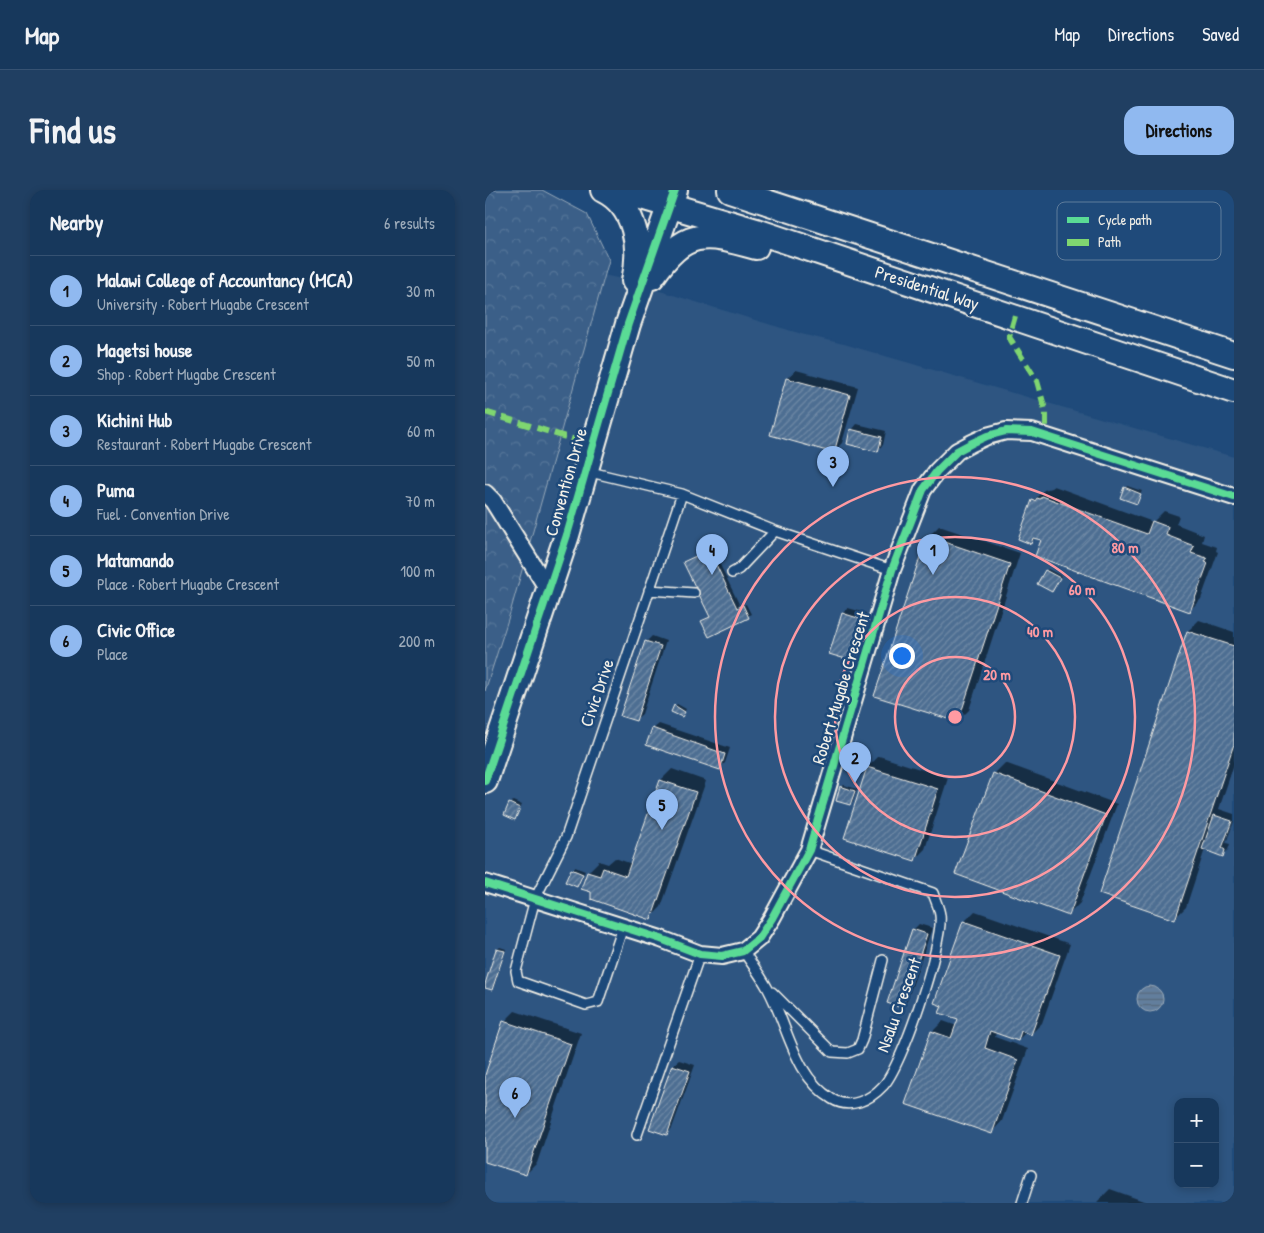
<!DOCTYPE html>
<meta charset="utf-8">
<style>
body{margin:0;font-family:"Patrick Hand",sans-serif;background:#203f62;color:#f1f3f6}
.controls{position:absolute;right:15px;bottom:15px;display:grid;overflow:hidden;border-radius:10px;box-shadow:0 2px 8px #0003}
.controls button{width:45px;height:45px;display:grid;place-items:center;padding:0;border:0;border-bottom:1px solid #365272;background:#17385c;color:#f1f3f6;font:25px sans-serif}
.you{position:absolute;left:416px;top:465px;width:18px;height:18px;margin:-12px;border:4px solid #fff;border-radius:50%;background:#1a73e8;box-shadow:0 0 0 8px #1a73e833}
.badge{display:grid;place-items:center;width:32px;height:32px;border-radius:50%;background:#90b9f0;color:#111;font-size:16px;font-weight:700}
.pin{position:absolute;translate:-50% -41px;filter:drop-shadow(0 1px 2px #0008)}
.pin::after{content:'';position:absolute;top:26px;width:18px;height:15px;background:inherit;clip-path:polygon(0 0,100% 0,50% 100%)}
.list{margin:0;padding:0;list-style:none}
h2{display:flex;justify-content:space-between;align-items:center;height:65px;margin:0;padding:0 20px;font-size:21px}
h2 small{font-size:16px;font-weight:400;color:#9eacbb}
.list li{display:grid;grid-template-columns:32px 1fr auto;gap:15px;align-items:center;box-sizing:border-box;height:70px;padding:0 20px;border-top:1px solid #365272}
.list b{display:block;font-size:19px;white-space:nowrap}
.list p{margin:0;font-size:16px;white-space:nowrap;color:#9eacbb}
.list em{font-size:16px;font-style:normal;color:#9eacbb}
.map{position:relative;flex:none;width:749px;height:1013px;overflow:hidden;border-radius:15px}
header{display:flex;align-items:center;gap:30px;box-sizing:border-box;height:70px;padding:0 25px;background:#17385c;border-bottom:1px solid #365272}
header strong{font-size:24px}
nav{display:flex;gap:28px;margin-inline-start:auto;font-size:18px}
.intro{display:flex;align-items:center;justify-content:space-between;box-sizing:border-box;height:120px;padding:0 30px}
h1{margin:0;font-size:35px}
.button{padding:12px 22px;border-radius:15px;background:#90b9f0;color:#111;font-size:18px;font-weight:700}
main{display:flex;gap:30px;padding:0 30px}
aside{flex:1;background:#17385c;border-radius:15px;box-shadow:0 2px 8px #0003}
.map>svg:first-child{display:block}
</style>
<header>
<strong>Map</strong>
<nav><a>Map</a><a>Directions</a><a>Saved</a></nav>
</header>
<div class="intro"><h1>Find us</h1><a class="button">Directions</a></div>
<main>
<aside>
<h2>Nearby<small>6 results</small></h2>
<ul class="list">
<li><span class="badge">1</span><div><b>Malawi College of Accountancy (MCA)</b><p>University · Robert Mugabe Crescent</p></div><em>30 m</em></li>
<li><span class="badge">2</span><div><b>Magetsi house</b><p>Shop · Robert Mugabe Crescent</p></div><em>50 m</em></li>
<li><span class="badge">3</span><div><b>Kichini Hub</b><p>Restaurant · Robert Mugabe Crescent</p></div><em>60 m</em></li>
<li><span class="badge">4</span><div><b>Puma</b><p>Fuel · Convention Drive</p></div><em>70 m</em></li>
<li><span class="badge">5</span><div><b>Matamando</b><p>Place · Robert Mugabe Crescent</p></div><em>100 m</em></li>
<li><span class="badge">6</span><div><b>Civic Office</b><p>Place</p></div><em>200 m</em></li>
</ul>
</aside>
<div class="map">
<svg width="749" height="1013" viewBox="0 0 749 1013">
<defs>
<pattern id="forest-crowns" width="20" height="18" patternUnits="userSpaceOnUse" patternTransform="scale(1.25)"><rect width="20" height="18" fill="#3a5f88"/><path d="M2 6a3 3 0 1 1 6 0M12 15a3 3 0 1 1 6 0" fill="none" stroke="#577699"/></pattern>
<pattern id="water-rules" width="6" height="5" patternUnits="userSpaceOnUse" patternTransform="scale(1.25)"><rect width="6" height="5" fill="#627e9d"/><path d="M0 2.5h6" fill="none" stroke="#58687a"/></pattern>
<pattern id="building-hatch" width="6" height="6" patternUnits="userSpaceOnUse" patternTransform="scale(1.25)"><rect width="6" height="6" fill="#4d6e92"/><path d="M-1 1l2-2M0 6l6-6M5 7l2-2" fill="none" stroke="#708aa6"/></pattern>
</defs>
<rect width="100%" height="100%" fill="#1f4a7a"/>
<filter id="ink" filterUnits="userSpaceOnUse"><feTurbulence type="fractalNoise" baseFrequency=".02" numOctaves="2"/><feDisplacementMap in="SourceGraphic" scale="10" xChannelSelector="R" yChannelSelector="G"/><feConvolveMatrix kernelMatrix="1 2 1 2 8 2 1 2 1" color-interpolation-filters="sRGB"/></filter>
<g filter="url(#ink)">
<path fill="#2d5581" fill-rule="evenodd" d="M0,58L132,88L320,145L359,154L749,267V1013H0ZM693,912H730V994H693Z"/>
<path fill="url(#forest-crowns)" stroke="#97a8b8" d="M0,0H57L102,24L124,70L25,423L0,501Z"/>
<path fill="url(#water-rules)" stroke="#9cacbb" d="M652 809a13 13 0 1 1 26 0a13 13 0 1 1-26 0Z"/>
<path fill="#0007" d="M311,180L373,197L357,253L349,261L286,244L302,188Z
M372,234L401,241L398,255L392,260L367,240Z
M569,296L668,332L679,321L694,326L691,334L719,345L717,352L732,357L731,361L733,362L716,409L705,420L557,350L551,347L546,353L548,311L559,300L566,298Z
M642,296L657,301L651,312L640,298Z
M454,336L535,363L484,520L473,531L443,347Z
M227,358L255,416L261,414L266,424L224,445L218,431L226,426L199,372Z
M563,379L576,386L569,398L561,381Z
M363,418L381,423L370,463L364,468L358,423Z
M714,430L749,442V574L734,619L749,624V631L741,653L745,654L743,660L737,665L720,659L701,717L690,728L615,703L703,441Z
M167,446L181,451L157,524L151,529L161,452Z
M192,514L201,519L199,523L190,516Z
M174,534L245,558L240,573L234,578L168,539Z
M394,566L463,588L440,659L429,670L360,647L383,577Z
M520,573L632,614L595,713L584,724L509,584Z
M187,579L221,591L176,717L165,728L98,698L103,682L114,671L123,674L130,668L147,674L176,590Z
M359,595L372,599L368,611L365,614L356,597Z
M28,611L37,615L30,628L25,614Z
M90,677L100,681L92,696L82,692Z
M490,721L585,754L557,833L546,844L541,842L533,850L511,842L510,847L543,859L517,931L506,943L447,842L458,831L472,836L475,828L479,732Z
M434,734L447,738L422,811L416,817L428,740Z
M15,757L21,759L9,796L7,799L0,797L13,759Z
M30,821L96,843L52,973L41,984L0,970V889L19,832Z
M194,870L210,875L187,938L182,944L166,938L188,875Z
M625,999L664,1013H611Z"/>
<path fill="url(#building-hatch)" stroke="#f4f1e8" d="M301,188L365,205L349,263L285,245Z
M365,239L397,247L393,262L362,254Z
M639,297L656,304L652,314L635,308Z
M557,306L662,344L667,331L683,337L681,345L709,356L706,363L722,368L720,372L723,373L705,422L550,366L556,350L548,348L546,354L533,349L547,310L550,311L552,308L555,309Z
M442,346L525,374L473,532L389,506Z
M224,360L252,418L258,415L264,428L224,447L216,431L225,427L198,372Z
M560,380L575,388L567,402L552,394Z
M357,423L376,429L364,470L344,464Z
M702,441L749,456V554L690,730L614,704Z
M160,451L176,456L151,531L135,526Z
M189,515L200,522L197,527L186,522Z
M167,538L240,564L235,580L161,555Z
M382,577L453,599L430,671L359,648Z
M508,583L621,625L584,726L470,684Z
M175,590L211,602L166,730L106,709V702L96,699L102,682L115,686L118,678L141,686Z
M355,596L370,601L365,615L351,611Z
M24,613L35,618L30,630L19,625Z
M729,625L747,631L737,658L740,660L738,667L717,659Z
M86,679L98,684L92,697L80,692Z
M478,731L575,765L546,845L536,841L533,851L505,841L500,858L533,870L507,944L420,914L446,841L466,848L473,829L454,823L457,816L449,813Z
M427,739L442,744L417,818L402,813Z
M11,759L20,761L7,800L0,798V794Z
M18,831L86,854L41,985L0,972V885Z
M187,875L205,881L182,945L164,939Z"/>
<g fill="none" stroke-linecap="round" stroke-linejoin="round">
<g stroke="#f4f1e8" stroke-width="12">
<path id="lane" d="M101,281L197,304L290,341L407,380
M247,383L254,379L290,341
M164,400L209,403
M138,737L113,812L101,815L33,791L31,781L50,709L81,647L197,304
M258,761C267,774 276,786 283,799C303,836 309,886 347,909C365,920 385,910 398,896C417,877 459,751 455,725C454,717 450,710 448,703L324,660
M287,802L347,862L363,863L373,859L377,850L398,770
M152,945L215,764
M537,1013L546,985"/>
</g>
<g stroke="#f4f1e8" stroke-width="20">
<path id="street" d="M0,303L8,311L64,401
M0,693L176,749L215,764L237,766L258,761L274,748L287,728L324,660L407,380L438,300L452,281L472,261L487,253L502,246L521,241L547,242L749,307"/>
</g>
<g stroke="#f4f1e8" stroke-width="28">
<path id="secondary" d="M118,0C151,16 157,58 149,91
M133,0L271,41L749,201
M245,0L749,165
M167,87C200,39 218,42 271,57
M0,591L82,345L143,134L190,0"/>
</g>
<use href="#lane" stroke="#1f4a7a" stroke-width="9"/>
<use href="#street" stroke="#1f4a7a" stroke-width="16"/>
<use href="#secondary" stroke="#1f4a7a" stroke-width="24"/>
<path stroke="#7fd670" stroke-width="6" stroke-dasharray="12 6" stroke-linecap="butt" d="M530,126L524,147L552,191L561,223V246
M0,222L97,252"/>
<g stroke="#1f4a7a" stroke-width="11">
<path id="cycleway" d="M0,591L82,345L143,134L190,0
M0,693L176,749L215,764L237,766L258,761L274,748L287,728L324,660L407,380L438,300L452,281L472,261L487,253L502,246L521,241L547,242L749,307"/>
</g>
<use href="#cycleway" stroke="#5adb95" stroke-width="8"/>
</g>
</g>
<g fill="none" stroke="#ff9aa2" stroke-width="2.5">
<circle cx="470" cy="527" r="60"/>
<circle cx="470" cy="527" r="120"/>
<circle cx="470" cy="527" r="180"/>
<circle cx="470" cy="527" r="240"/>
</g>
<g text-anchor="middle" stroke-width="5" stroke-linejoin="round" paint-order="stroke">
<g font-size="18" fill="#f4f1e8" stroke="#1f4a7a">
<text transform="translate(442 98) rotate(18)" y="6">Presidential Way</text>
<text transform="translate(81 292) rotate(-74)" y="6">Convention Drive</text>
<text transform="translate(356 498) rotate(-73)" y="6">Robert Mugabe Crescent</text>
<text transform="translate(112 503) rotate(-71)" y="6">Civic Drive</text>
<text transform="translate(414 815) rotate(-70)" y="6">Nsalu Crescent</text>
</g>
</g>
<rect x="572" y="12" width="164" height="58" rx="8" fill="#1f4a7a" stroke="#5f7c9b" stroke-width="1"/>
<rect x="582" y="27" width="22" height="6" fill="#5adb95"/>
<rect x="582" y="49" width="22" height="7" fill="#7fd670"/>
<g font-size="14" fill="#f4f1e8">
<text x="613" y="35">Cycle path</text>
<text x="613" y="57">Path</text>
</g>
<circle cx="470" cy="527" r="8" fill="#ff9aa2" stroke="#1f4a7a" stroke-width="2.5"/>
<g font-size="15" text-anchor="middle" font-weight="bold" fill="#ff9aa2" stroke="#1f4a7a" stroke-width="5" stroke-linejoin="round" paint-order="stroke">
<text x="640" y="363">80 m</text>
<text x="597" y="405">60 m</text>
<text x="555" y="447">40 m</text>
<text x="512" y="490">20 m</text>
</g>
</svg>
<div class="controls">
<button>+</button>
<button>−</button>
</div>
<div class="you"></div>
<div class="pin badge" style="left:448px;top:385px">1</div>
<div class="pin badge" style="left:370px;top:593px">2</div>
<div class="pin badge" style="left:348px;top:297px">3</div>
<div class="pin badge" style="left:227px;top:385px">4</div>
<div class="pin badge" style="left:177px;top:640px">5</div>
<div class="pin badge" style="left:30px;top:928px">6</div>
</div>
</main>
